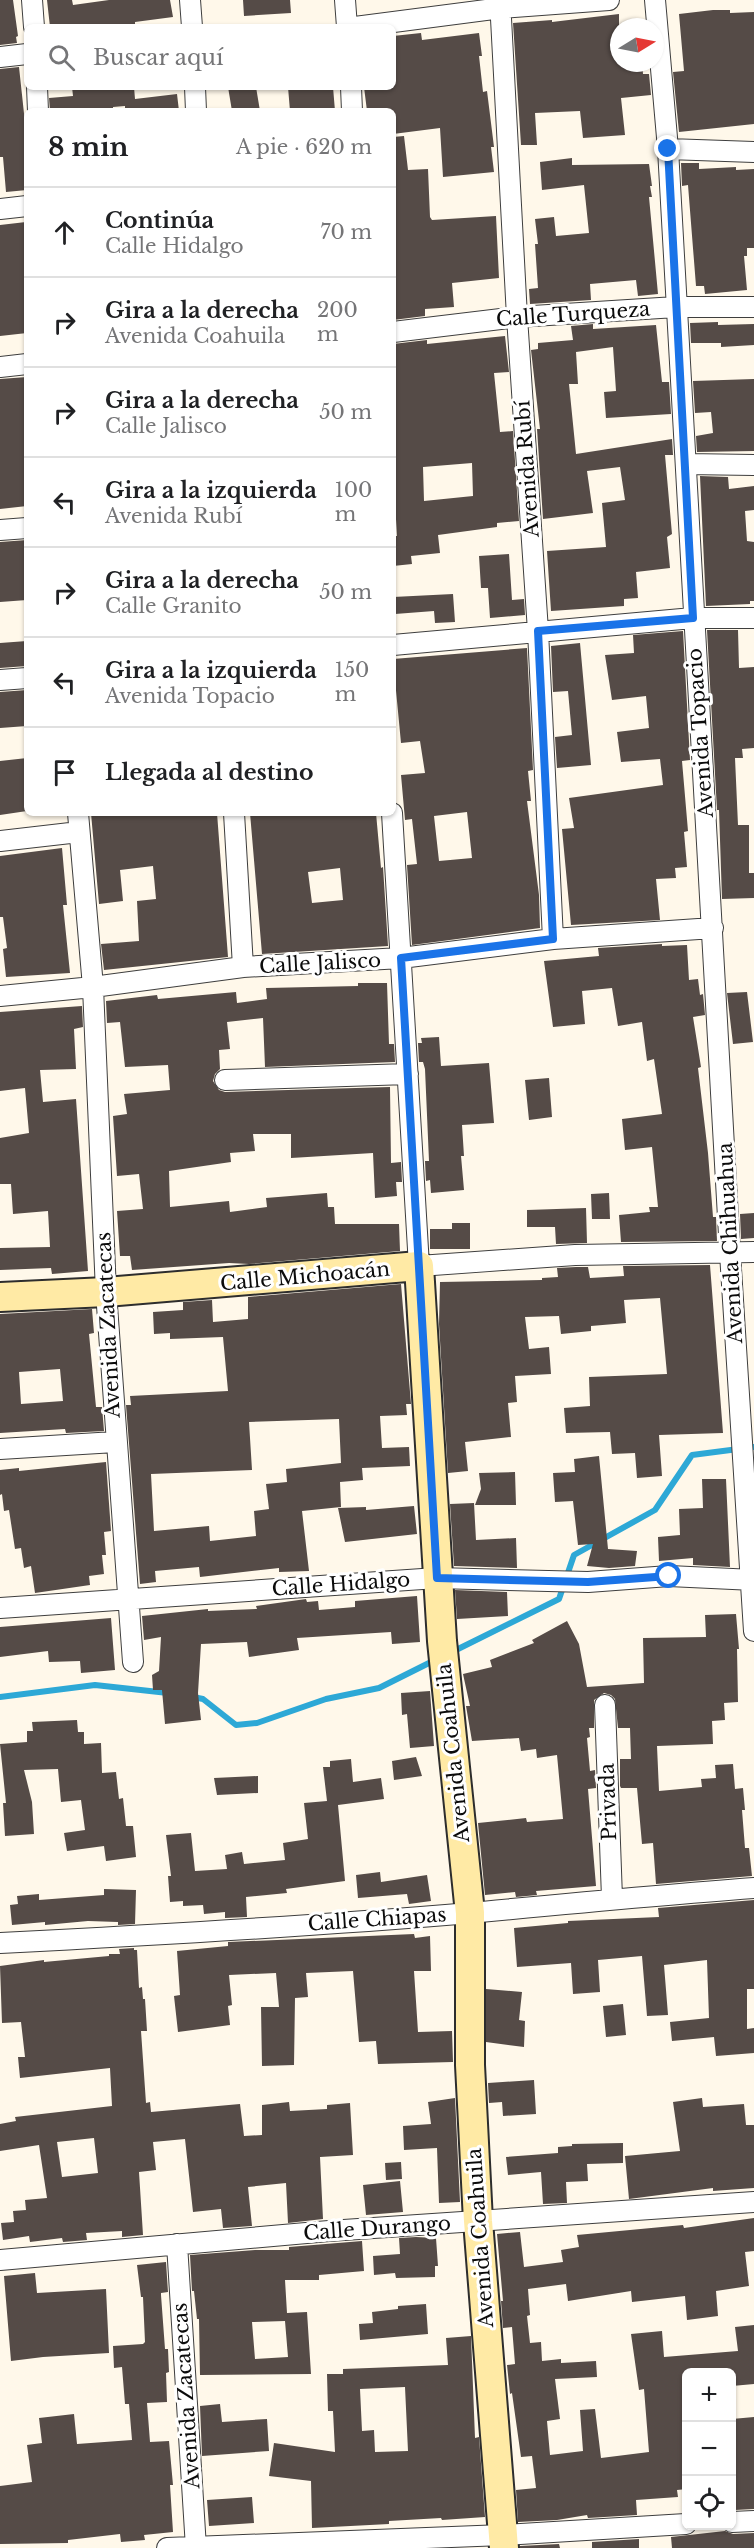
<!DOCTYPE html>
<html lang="es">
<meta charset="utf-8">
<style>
body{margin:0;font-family:"Libre Baskerville",serif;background:#f2f2f2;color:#202124}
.controls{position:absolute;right:18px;bottom:18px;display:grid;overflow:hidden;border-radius:9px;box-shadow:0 2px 4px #0004}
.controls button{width:54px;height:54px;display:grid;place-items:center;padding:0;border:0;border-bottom:2px solid #e0e0e0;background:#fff;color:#202124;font:30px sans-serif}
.compass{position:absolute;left:610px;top:18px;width:54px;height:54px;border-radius:50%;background:#fff;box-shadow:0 2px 4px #0004;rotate:80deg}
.stop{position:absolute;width:18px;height:18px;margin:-14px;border:4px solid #1a73e8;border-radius:50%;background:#fff}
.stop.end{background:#1a73e8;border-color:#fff;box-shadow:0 2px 6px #0008}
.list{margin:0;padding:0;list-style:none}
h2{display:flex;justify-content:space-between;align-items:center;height:78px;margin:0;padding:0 24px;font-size:26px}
h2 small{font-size:20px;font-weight:400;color:#757577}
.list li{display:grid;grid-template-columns:39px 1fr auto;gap:18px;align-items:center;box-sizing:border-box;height:90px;padding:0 24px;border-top:2px solid #e0e0e0}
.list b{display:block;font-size:22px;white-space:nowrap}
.list p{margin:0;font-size:20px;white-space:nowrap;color:#757577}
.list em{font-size:20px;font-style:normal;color:#757577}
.icon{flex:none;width:33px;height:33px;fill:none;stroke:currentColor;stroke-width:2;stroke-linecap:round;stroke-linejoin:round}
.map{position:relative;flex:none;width:754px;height:2548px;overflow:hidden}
.search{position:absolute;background:#fff;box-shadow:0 2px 4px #0004;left:24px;top:24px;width:372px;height:66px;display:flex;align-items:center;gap:15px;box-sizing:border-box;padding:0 21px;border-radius:9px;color:#757577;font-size:22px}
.panel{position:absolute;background:#fff;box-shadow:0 2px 4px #0004;left:24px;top:108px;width:372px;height:708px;border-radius:9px}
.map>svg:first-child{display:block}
</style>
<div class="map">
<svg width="754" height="2548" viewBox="0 0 754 2548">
<rect width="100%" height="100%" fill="#fff8ea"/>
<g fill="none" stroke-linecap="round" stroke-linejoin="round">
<path stroke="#2da8d6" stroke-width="6" d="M452,1652L559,1599L574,1555L655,1510L692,1455L754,1447
M0,1697L95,1685L168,1693
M193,1697L203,1699L236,1725L257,1723L326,1699L379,1688L437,1659"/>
</g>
<path fill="#554b47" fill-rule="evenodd" d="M0,0H13L18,36L16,37L17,43L0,45Z
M47,0H72L73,5L109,0H170L173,17L135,22V27H50Z
M243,0H290L291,13L244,16Z
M713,10H730V13L754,12V124L679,132L673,72L684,71L679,14Z
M619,14V63H642L643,74H649L651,95L621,98L625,135L583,138L580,111L535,113L537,145H521L513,23L552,20V22Z
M421,33L422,40L479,33L482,56H479L483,92L487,91L494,147H491L494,172L443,177L440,128L393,134V111H367L364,87H393V36Z
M19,67L26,132H24L27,190L6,192L3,157H0V69Z
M72,87H134L135,99L177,94L179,111H125V106L113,107V111H50L49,98L73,96Z
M228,87H256L260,111H232Z
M288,87H333L335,111H290Z
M404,136L408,170L428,169L430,217L432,220L496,216L499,278L452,283L454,307L425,309V316L393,320V137Z
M572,158V165L649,164L652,186H650L652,197H649L658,294L638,296L636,280L590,284L591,300L530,304L529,289L538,288L535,244H538L535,219L554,217L556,236L589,233L584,185L542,190L540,162Z
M681,163H699V169L736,167V170L754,169V248H747V256H744L747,290L705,294L704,286H696L688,185L682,186Z
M26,222L27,333L0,336V225Z
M718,322V325L754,324V345L721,347V343H691L690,323Z
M593,324V329L656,325L662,382H669L671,414L606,418L604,392L616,391L613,347L576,352L578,384H569L576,454L672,439L673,455H665L672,534L667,537L670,568L636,572L638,598L624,599V606L551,611L547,551L606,547L602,503L625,500L620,467L587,471L593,513L543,519L537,429H540L531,350L538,349V343L573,340L571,326Z
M505,336L509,372L494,373L500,432L513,431L519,521L497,523V527L438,535L440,553L411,556L412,564L393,566V536H397L393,468V344L427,340V344ZM472,463L473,496L424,501L423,467Z
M27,377V506L0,509V379Z
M754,379V451L697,452L696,436L713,433L711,412L695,413L693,381Z
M700,476L728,477L729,489L754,486V510L745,511L747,541L754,542V601H750V604L706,606Z
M27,540V600L0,602V542Z
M509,554L512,600L524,599L525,615L490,618L488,588H481L479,556Z
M453,594L455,622L435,623L434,611L395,614L393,597Z
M707,630H738L739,668L754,667V748L742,749L743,758H735L738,825H749V873H754V898L722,899L719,810H717Z
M683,631L690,760L682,761L688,831L684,832L687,867L675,868L676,878L656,879L660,920L571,925L562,829L574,828L569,798L663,785L660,759L621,762L617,732L649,728L646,696L612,700L605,655L634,653L633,635Z
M27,641V666L0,668V643Z
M580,643L591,765L557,768L555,737L572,735L568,691L553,692L551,646Z
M527,648L533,770L528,771L531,801H527L539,895L540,928L412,945L407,865L417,864L412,819L405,820L401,775L425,773L420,741L401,743L393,659ZM467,812L472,858L439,861L434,816Z
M27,690V726L0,728V692Z
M27,758V811L0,815V761Z
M91,813H217L228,957L104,970L101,944L139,941L137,901L156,899L153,866L120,870L123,901L99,904Z
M250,813H376L381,868L383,867L388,946L262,954ZM340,868L343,900L312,903L308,872Z
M62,848L67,905H63L70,973L6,977L3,949L7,948L3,917H0V856Z
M662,944V946L687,945L689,980L698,979L700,995L703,994L705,1015L693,1017L701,1067L698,1068L708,1153L713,1217H716L717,1241L621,1242L619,1215L650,1212L649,1207H658L652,1147L625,1150L622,1119L662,1114L654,1059L647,1061L642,1022L618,1026L612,988L582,991L585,1024L553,1027L544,961L599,956L598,948Z
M358,983H387L389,1044H394L395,1062L265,1067L263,1018L227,1022L230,1049L219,1050L220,1069L215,1074L213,1081L219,1090L225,1092L390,1087L391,1163L401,1162L402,1182H396L397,1196L375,1198L373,1153L291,1158V1134H253L255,1151L230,1153L231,1162L169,1171L170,1207L229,1201L230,1212L267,1207L266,1198L327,1193L328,1207H334L335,1224H399L400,1251L249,1264L229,1263L132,1270L130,1256H120L117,1211L143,1209L139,1174L117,1176L113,1116L127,1114L124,1094L170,1090L168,1065L125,1067L120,1022L107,1023L106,1001L157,995L158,999L236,992L237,1003L267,999L266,988L358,986Z
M747,992L753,1042L733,1044L727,993Z
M82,1006L83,1027L74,1029L76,1069L40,1070L43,1102L76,1099L88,1271L52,1274L51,1268L0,1270V1248L50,1247L48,1211L13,1214L11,1184H0V1138L29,1133L25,1088L0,1091V1012Z
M439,1037L441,1066L489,1063L494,1123L462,1125L464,1156H461L464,1190L431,1193L430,1180L426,1181L425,1161H429L425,1069L423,1062H419L418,1043H422L421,1038Z
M549,1078L552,1117L529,1120L525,1080Z
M609,1193L610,1219H592L591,1194Z
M586,1208L587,1243L556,1244L555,1227H527V1210Z
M754,1213V1238L741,1239L740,1214Z
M452,1223H470V1249H430V1229H452Z
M710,1265L723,1433L659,1435L662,1476L637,1478L635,1453L612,1454L610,1432L566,1433L564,1408L590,1406L589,1377L667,1374L660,1298L624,1300L626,1323L591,1326V1331L561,1334L559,1316L525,1317L529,1349L549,1347L551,1374L515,1376L517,1402L508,1403L511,1437L465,1442L468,1471L448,1473L439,1324L440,1282L542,1280V1278L558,1277L557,1268L576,1267H588L590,1278L624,1276L623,1266Z
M401,1284L411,1404H406L407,1415L380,1416L382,1448L409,1447L410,1466L362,1468L363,1480L340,1482L341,1507L302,1511L309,1571L279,1572V1568L200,1577L199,1567L155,1571L156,1582L140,1584L126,1405H131L130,1396L228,1391L223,1337L170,1339V1333L154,1334L153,1312L183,1310V1302L212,1300L213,1322L248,1319V1297ZM339,1419L341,1463L286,1469L287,1482L266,1484L269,1509L254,1511L256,1536L210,1541L209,1526L154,1531L151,1474L252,1470L249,1422Z
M92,1309L94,1333L89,1334L96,1407H102L104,1431L66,1433L65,1429L0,1433V1314ZM60,1369L63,1401L21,1404L19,1372Z
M599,1456L608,1549L637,1551L635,1566L609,1568L587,1566L593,1544L578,1545L573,1501L555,1502L553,1473L575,1472L574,1459Z
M106,1462L111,1531L104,1532L106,1555H102L104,1574L89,1576L90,1585L35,1593L31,1566L24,1568L21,1548L15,1549L9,1510L4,1511L2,1494L0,1495V1470L19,1468V1471Z
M515,1472L516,1505H475L481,1489L479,1473Z
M702,1479H726L730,1567L693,1565V1558L659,1561L658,1537L680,1535L679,1509L703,1508Z
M474,1503L476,1540L516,1538L517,1568L454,1566L450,1504Z
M414,1506L417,1534L345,1542L338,1508L366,1507V1510Z
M455,1590L507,1592L508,1616L457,1619Z
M417,1596L420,1642L392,1644L391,1632L297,1638L299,1650L249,1657L247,1642L201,1644L198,1693L201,1720L165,1724L162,1690H153L152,1675L159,1671L161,1637L144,1640L142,1616L208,1609V1611L257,1609L256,1606L306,1599L307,1602L318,1601L319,1610L355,1607V1601Z
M736,1614L739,1649H737L738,1702L724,1703L725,1720L712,1721L713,1744L657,1746L659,1791L702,1787L701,1779L716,1778L715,1765L733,1764L735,1789L743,1788L745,1810H742L745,1848H749L752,1876L656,1884L653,1843L642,1844L637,1788H621L620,1786V1759H631L630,1728H618L615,1699L611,1695L604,1693L594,1700V1728H589L590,1737L587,1738L590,1771L595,1770L596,1788L588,1789L596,1886L536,1891L537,1895L516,1897L515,1892L485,1895L478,1823L526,1818L527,1822L563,1819L557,1755L537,1758L536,1749L521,1751L519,1738L472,1741L466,1706H470L463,1674L492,1667L490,1660L534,1643L532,1640L567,1621L579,1644L587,1687L644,1683L643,1638L706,1637L705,1615Z
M111,1618L115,1670L81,1673L80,1661L49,1662L48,1651L0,1657V1627Z
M430,1691L434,1746L410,1748L407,1714L402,1715L401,1693Z
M77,1720L78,1732H84V1744L101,1743L102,1773L116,1772L119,1799L123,1798L126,1826H133L136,1857L106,1861L104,1846L67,1851L64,1833L85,1830L81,1800L61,1802L58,1769L24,1770L32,1802L34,1834L5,1836L3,1803H6L0,1744L27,1742V1731H33L32,1722Z
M416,1757L422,1776L394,1780L392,1761Z
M351,1759L353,1782L381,1778L384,1799L338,1805L345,1881L286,1889L287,1893L246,1897L247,1917L225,1918V1912L204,1914L203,1905L183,1906V1901L170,1902L168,1876H171L166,1835L191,1833L195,1871L227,1869L225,1855L242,1852L244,1864L285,1860L283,1843L308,1839L304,1803L327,1801L323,1767H330V1761Z
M258,1776V1793L217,1795L214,1778Z
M380,1872L381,1882L427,1875L431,1901L409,1904L407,1894L358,1898L356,1875Z
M104,1889L136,1890L135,1924L118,1925V1922L88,1921L45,1925V1922L12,1925L10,1905L18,1904L17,1896L39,1894V1900L104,1895Z
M754,1900V1989H747V2029L754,2028V2053L716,2056L714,2037L672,2041L670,2022L709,2018L707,1960L664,1965L668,2015L647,2016L642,1956L598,1960L600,1992L573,1994L571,1963L517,1967L514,1928L568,1923V1921L659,1917L658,1908Z
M414,1934L415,1938L430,1936L431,1971H414L418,2032L452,2031L453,2062L378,2064L376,2041L359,2042L353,1971L306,1973L308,1997L295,1998L294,2065L262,2066L261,2007H279L276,1973L229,1975L232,2005L228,2006L230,2025L178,2032L174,1996L180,1995L177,1951L228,1946V1942Z
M134,1948V1950H137L139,1988L142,1987L143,1999H145L147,2031H141L146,2103L150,2102L151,2112L240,2104L244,2136L262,2135V2105L289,2102L290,2111L327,2109V2105L350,2103L353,2155L320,2157L323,2219L288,2223L286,2183L248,2187L252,2226L223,2228L221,2209L193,2212L185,2139L153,2142L156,2170L139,2172L143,2235L122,2237V2231L86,2233L87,2240L63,2242L62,2238L30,2242L29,2236L3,2240L1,2223L14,2222L13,2211L26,2210L25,2200L47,2198L39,2145L0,2151V2124L16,2121L15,2117L112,2106L110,2068L20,2078L18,2057H25L21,2022L2,2023L0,1966L44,1960V1962L109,1956V1954H120L119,1949ZM94,2138L98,2173L62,2177L57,2142Z
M486,1989L522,1992L519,2020L525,2021L524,2047L486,2042Z
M623,2004L626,2035L606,2037L603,2006Z
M534,2080L536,2114L503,2116L502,2102L489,2103L488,2083Z
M455,2098L460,2202L439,2203L437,2148L404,2150L403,2126L431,2124L428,2102Z
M702,2098L703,2107L744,2104L746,2125H754V2188L713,2191V2188L629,2199L625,2156L680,2151L673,2102Z
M623,2143V2163L587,2164L588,2181L566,2182L567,2203L543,2204L541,2172L508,2175L506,2157L558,2153V2147L572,2146V2144Z
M401,2162L402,2179L386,2180L385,2163Z
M400,2181L403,2212L366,2215L363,2185Z
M754,2218V2251L745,2252L749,2286L716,2291L718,2316L687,2320L685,2296L632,2302L631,2291L568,2301L566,2284L528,2289L530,2315L527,2316L530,2343L541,2342L542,2361L561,2359V2363L596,2361L597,2377L555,2379L560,2419L547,2421L550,2455L583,2451L580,2410L595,2409L601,2458L649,2452L644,2389L639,2390L631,2334L662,2331L664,2357L738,2351L735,2327L754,2325V2384L732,2386V2373H687V2489L677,2490L678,2497L636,2500L637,2515L588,2518L587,2515L557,2520L518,2522L516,2490L536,2488L532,2456L521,2457L512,2393L510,2394L507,2365L515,2364L512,2327L503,2328L501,2301H503L497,2234L520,2232L524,2267L563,2262L561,2250L579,2247L577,2235L683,2225L684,2228Z
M416,2237L436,2238L438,2266H435V2277L396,2278L395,2273L374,2275L373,2256L400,2254L399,2238Z
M362,2241L364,2271L319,2275V2280H285L287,2313L307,2312L311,2374L200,2375L199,2319H197L194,2291H192L190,2255L255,2250H289V2247ZM285,2321L288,2357L255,2359L252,2322Z
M166,2262L168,2292L161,2293V2295L165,2349H168L169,2372L166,2373L167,2402L147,2403L150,2442L169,2441L173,2485H170L173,2532L144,2535L145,2540L121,2542L120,2534L68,2540V2543L0,2544V2486L32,2482L27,2445L42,2443L39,2418L74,2414L77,2444L132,2440L129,2404H125L122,2367L114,2368L113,2346L143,2344L145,2342L143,2297H141L137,2265Z
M35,2273L37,2293L106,2289L109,2353L43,2357L11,2361L4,2276Z
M426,2304L428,2334L360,2340L359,2324L373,2323L372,2312L398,2309V2306Z
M471,2336L475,2438L479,2437L485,2517L442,2520L441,2518L389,2521V2524L312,2528L311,2481L269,2476L274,2443L335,2452L333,2411H328L327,2374H343V2369L448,2365L446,2338ZM405,2387L408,2451L375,2452L374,2430L362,2431L360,2389Z
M220,2404L222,2422L267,2419L269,2451L202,2456L200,2406Z
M754,2417V2509L735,2510L732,2486V2419Z
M252,2497L254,2523L209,2526L207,2500Z
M725,2531L733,2534L754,2533V2548H672L671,2537Z
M639,2539V2548H592V2542Z
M559,2544L560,2548H520V2546Z"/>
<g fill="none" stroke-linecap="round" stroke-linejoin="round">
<g stroke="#3e3e3e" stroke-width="22">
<path id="street" d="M32,0L34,27
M190,0L192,27
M345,0L347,27
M500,0L517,317L538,631L553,939
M655,0L668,149L730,1253L754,1631
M355,27L501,8L609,0
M0,57L27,54
M37,87L38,111
M195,87L196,111
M351,87L352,111
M668,149L754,152
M0,209L27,206
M393,332L517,317L676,307H754
M0,367L27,364
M686,464L754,465
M0,530L27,528
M393,645L693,618H754
M0,680L27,678
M78,813L93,987L106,1292L133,1662
M234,813L243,967
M392,813L419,1266L575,1255L754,1252
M0,841L79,832
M0,996L93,987L243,967L401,958L553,939L713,928
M225,1080L408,1074
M0,1449L115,1442
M0,1608L437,1578L588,1582L669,1576L754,1580
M605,1705L612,1898
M0,1943C157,1935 314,1926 470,1913C565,1904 659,1895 754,1888
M177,2244L196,2548
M0,2260L329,2231L754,2202
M732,2522L754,2521
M167,2548L503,2535L686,2524"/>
</g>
<g stroke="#2d2d2d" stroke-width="32">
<path id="secondary" d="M0,1297L106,1292L419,1266L442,1641L470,1913V2065L478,2221L504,2548"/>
</g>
<use href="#street" stroke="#fff" stroke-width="20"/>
<use href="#secondary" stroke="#ffeaa5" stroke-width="28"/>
</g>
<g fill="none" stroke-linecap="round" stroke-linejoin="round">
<path stroke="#1a73e8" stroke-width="8" d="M668,149L693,618L538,631L553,939L401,958L437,1578L588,1582L669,1576"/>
</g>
<g text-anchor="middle" stroke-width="6" stroke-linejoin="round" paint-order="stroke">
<g font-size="20" fill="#0b0b0b" stroke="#fff">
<text transform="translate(573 314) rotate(-4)" y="7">Calle Turqueza</text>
<text transform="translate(527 469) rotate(-94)" y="7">Avenida Rubí</text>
<text transform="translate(700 733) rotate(-94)" y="7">Avenida Topacio</text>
<text transform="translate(320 963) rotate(-3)" y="7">Calle Jalisco</text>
<text transform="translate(730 1243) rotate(-93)" y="7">Avenida Chihuahua</text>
<text transform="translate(305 1276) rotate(-5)" y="7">Calle Michoacán</text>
<text transform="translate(108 1325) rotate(-93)" y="7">Avenida Zacatecas</text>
<text transform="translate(341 1584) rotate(-4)" y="7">Calle Hidalgo</text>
<text transform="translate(453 1753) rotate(-96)" y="7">Avenida Coahuila</text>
<text transform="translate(608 1802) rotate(-92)" y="7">Privada</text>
<text transform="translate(377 1919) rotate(-4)" y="7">Calle Chiapas</text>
<text transform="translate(377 2228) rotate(-4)" y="7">Calle Durango</text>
<text transform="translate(480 2238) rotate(-94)" y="7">Avenida Coahuila</text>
<text transform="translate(186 2396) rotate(-94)" y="7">Avenida Zacatecas</text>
</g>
</g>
</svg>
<div class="controls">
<button>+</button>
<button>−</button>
<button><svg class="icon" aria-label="locate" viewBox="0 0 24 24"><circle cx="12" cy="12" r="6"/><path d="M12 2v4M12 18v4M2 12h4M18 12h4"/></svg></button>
</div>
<svg class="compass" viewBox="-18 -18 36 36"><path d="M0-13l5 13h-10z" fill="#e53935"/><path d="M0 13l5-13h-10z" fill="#757577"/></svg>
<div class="stop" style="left:669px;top:1576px"></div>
<div class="stop end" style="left:668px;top:149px"></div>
<div class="search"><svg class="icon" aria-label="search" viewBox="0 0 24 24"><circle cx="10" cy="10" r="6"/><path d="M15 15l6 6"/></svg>Buscar aquí</div>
<section class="panel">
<h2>8 min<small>A pie · 620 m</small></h2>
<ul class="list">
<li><svg class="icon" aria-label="ahead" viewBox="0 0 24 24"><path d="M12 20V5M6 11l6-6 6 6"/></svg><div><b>Continúa</b><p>Calle Hidalgo</p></div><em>70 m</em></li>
<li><svg class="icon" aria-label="right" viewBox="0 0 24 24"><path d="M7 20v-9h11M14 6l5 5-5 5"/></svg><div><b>Gira a la derecha</b><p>Avenida Coahuila</p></div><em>200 m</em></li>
<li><svg class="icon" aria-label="right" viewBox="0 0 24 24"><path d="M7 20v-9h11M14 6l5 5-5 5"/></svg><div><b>Gira a la derecha</b><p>Calle Jalisco</p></div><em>50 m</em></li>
<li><svg class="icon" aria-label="left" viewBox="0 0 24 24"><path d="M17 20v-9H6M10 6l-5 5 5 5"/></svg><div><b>Gira a la izquierda</b><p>Avenida Rubí</p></div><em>100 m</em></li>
<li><svg class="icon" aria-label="right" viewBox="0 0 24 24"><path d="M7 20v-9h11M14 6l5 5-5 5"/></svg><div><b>Gira a la derecha</b><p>Calle Granito</p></div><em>50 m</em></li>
<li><svg class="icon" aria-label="left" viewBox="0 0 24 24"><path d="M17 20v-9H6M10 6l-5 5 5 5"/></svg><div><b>Gira a la izquierda</b><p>Avenida Topacio</p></div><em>150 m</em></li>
<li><svg class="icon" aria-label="arrive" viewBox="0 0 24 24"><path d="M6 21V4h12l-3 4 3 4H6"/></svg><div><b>Llegada al destino</b></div></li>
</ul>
</section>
</div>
